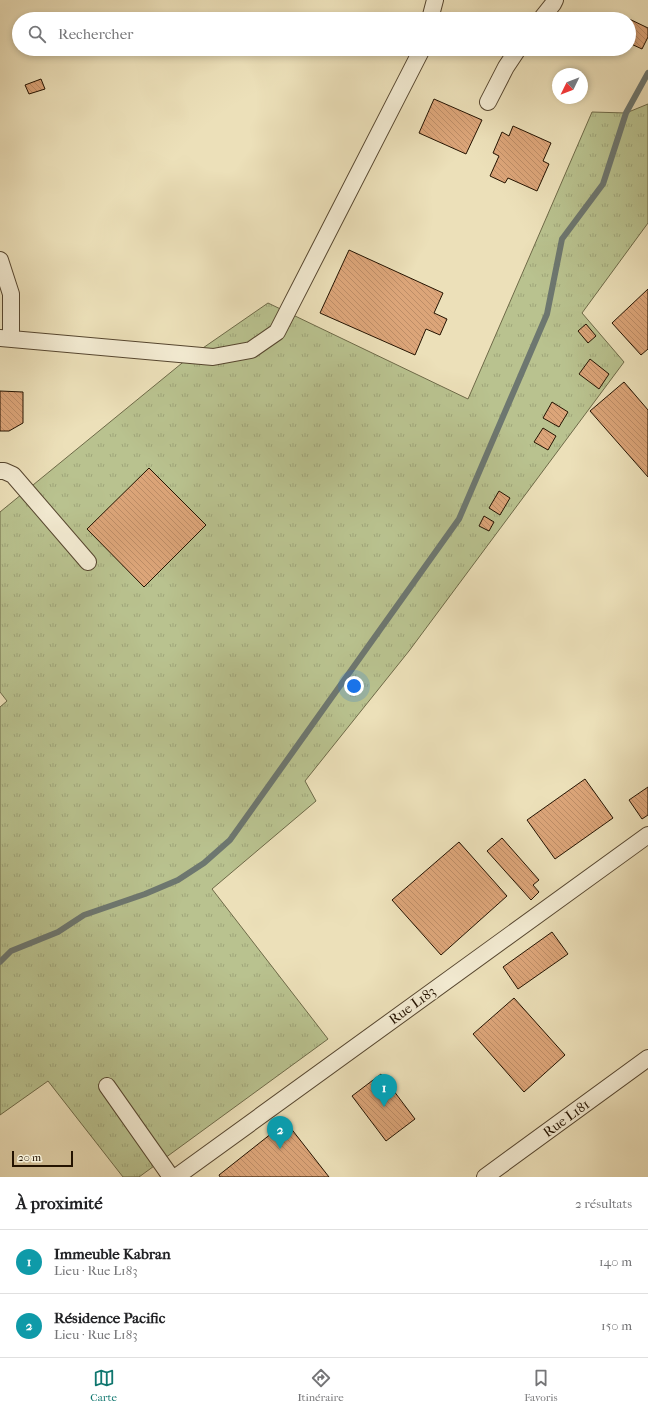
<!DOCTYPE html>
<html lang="fr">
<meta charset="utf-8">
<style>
body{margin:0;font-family:"IM FELL French Canon",serif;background:#f2f2f2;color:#202124}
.compass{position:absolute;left:552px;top:68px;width:36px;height:36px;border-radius:50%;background:#fff;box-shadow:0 2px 6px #0003;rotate:227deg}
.scale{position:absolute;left:12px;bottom:10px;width:61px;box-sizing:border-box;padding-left:4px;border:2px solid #241301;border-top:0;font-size:11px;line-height:14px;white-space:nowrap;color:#241301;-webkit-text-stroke:3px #f3ebd2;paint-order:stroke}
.you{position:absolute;left:354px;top:686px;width:14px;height:14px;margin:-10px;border:3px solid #fff;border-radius:50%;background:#1a73e8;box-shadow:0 0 0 6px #1a73e833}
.badge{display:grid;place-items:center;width:26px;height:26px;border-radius:50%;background:#0f766e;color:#fff;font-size:13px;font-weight:700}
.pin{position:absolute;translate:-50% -33px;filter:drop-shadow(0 1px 2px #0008)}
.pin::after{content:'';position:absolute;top:21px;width:14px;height:12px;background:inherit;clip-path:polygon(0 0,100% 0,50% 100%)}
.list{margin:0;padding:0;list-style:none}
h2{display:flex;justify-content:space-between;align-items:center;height:52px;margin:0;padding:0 16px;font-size:17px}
h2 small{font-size:13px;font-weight:400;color:#757577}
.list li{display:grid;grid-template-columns:26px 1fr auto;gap:12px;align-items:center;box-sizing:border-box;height:64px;padding:0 16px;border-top:1px solid #e0e0e0}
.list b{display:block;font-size:15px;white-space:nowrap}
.list p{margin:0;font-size:13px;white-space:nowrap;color:#757577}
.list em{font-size:13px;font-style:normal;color:#757577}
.icon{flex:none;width:22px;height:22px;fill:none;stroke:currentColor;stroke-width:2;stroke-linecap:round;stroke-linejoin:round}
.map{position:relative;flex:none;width:648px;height:1177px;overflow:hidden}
.search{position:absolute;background:#fff;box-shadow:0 2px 6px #0003;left:12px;right:12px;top:12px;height:44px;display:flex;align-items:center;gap:10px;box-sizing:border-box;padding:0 14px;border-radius:22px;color:#757577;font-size:15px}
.sheet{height:180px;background:#fff}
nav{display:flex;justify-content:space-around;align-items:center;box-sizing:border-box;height:56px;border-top:1px solid #e0e0e0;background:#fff;font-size:11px;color:#757577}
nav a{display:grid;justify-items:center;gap:2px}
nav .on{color:#0f766e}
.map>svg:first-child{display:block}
</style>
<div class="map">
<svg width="648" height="1177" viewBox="0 0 648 1177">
<defs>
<pattern id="grass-tufts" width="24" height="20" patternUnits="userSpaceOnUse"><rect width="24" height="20" fill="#b9c28f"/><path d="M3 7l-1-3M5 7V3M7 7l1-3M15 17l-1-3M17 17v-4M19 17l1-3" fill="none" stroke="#9fa67a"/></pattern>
<pattern id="building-back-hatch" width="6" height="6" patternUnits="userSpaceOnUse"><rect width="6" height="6" fill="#dca579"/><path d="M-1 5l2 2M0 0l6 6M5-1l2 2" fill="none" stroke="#bd8d67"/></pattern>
</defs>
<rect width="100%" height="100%" fill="#ece0b9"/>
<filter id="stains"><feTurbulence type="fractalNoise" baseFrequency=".005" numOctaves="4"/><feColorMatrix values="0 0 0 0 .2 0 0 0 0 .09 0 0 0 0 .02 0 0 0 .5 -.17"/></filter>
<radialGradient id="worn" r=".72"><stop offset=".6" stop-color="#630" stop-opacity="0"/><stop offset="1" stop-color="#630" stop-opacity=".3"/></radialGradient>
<path fill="url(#grass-tufts)" stroke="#6e6a48" d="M648,104V223L582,313L624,362L409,651L305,781L316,801L212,889L328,1039L139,1177H123L48,1081L0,1115V707L7,701L0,692V512L187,359L268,303L468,399L592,112L626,113Z"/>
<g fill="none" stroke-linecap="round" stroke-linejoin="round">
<path stroke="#6d7770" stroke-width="6" d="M0,962L11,951L58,932L84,915L145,894L178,880L204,863L230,840L459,519L547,314L562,239L603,184L626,113L648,73"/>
</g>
<path fill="url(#building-back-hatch)" stroke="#241301" d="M623,16L648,28V37L642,49L629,43V19H622Z
M41,79L45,89L29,94L25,85Z
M434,99L482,120L466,154L419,133Z
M513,126L551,143L543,161L549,164L537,191L508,178L505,183L490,176L499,156L493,153L502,132L509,136Z
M349,250L443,293L434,313L447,319L440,335L426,329L415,355L320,313Z
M648,289V349L641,355L612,323Z
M586,324L596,336L588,343L578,331Z
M590,359L609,374L599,389L579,374Z
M624,382L648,410V477L590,411Z
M0,391L23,392V423L9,431H0Z
M552,402L568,412L559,427L543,418Z
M543,428L556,436L548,450L534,442Z
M149,468L206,525L144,587L87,529Z
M499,491L510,498L500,515L489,508Z
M484,516L494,522L489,531L479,526Z
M585,779L613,818L555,859L527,820Z
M648,787V815L642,819L629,800Z
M502,838L539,880L533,885L539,892L531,900L487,851Z
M459,842L507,896L441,955L392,900Z
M552,932L568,954L518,989L503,967Z
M514,998L565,1055L524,1092L473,1034Z
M381,1074L415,1119L386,1141L352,1096Z
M286,1122L329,1177H220L219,1175Z"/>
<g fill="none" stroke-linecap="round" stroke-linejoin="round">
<g stroke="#56462f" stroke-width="18">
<path id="street" d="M430,19L435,0
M541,19L553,4L555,0
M488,102L506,67L518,49
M0,260L11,294V338
M0,338L213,357L251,350L277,332L422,49
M0,471H4L13,475L88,562
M107,1086L171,1177
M176,1177L648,835
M485,1177L648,1058"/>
</g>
<use href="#street" stroke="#f3ebd2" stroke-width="16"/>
</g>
<g text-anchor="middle" stroke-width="3" stroke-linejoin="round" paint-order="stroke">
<g font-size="14" fill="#241301" stroke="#f3ebd2">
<text transform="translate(412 1005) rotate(-36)" y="5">Rue L183</text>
<text transform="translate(566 1118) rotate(-36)" y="5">Rue L181</text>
</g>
</g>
<rect width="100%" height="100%" filter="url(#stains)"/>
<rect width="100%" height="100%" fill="url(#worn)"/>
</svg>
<svg class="compass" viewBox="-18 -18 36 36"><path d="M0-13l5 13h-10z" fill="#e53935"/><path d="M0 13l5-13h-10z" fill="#757577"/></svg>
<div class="scale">20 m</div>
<div class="you"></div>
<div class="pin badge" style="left:384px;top:1107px;background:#0f9aa8">1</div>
<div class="pin badge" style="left:280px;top:1149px;background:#0f9aa8">2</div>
<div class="search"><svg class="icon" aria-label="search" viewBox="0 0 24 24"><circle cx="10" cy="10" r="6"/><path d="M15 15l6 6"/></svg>Rechercher</div>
</div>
<section class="sheet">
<h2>À proximité<small>2 résultats</small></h2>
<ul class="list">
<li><span class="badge" style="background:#0f9aa8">1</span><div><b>Immeuble Kabran</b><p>Lieu · Rue L183</p></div><em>140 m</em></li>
<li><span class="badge" style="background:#0f9aa8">2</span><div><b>Résidence Pacific</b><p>Lieu · Rue L183</p></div><em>150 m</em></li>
</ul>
</section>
<nav>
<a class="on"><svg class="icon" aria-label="map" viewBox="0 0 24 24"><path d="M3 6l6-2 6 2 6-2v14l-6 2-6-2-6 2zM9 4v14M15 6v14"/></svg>Carte</a>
<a><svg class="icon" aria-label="directions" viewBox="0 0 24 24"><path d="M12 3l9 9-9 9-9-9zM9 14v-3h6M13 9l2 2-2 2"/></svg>Itinéraire</a>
<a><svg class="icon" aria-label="saved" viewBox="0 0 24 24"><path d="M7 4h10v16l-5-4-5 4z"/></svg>Favoris</a>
</nav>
